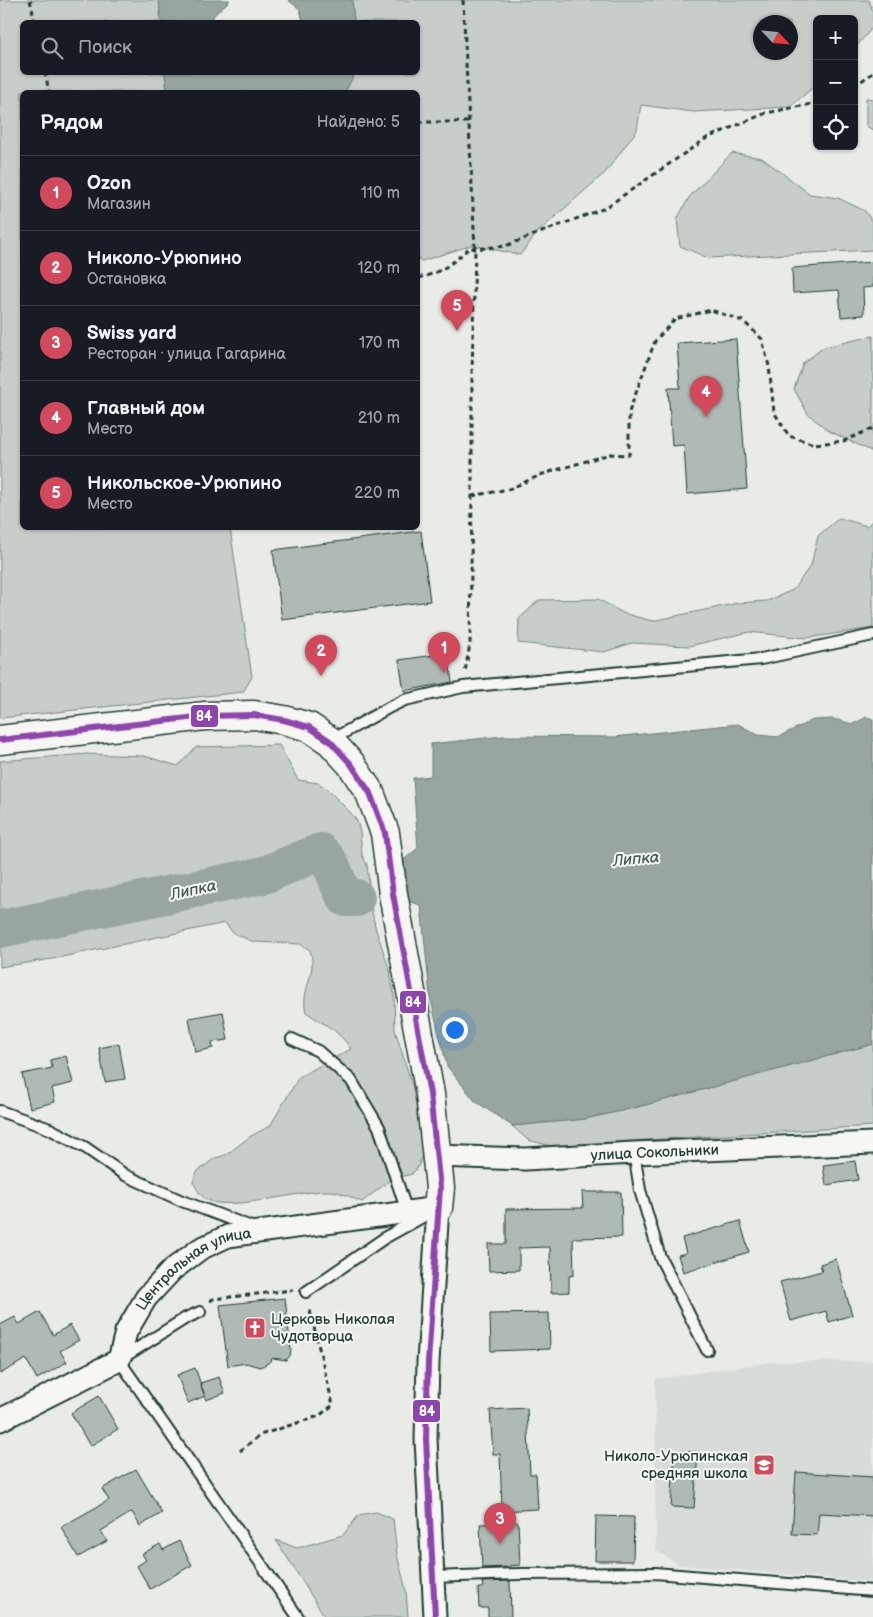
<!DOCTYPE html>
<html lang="ru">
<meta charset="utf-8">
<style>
body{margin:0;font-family:"Balsamiq Sans",sans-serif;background:#242831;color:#f1f3f6}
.controls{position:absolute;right:15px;top:15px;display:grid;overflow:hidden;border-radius:8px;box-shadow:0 1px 4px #0004}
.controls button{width:45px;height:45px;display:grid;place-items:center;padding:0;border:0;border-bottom:1px solid #363941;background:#171b24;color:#f1f3f6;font:25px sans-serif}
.compass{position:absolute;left:753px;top:15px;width:45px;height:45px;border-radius:50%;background:#171b24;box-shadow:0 1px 4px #0004;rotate:116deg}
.you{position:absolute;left:454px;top:1029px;width:18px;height:18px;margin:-12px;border:4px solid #fff;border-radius:50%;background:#1a73e8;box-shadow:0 0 0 8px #1a73e833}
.badge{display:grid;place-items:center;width:32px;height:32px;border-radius:50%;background:#d1495b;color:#fff;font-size:16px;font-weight:700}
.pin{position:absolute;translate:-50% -41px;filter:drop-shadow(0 1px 2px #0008)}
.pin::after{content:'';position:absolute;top:26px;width:18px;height:15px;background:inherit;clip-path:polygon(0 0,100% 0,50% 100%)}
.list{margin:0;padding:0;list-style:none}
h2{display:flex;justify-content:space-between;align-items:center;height:65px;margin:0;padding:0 20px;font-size:21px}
h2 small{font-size:16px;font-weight:400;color:#9ea1a6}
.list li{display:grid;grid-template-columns:32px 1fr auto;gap:15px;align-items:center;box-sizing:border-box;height:75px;padding:0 20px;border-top:1px solid #363941}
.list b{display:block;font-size:19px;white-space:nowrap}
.list p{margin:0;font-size:16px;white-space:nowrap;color:#9ea1a6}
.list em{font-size:16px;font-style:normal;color:#9ea1a6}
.icon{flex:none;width:28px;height:28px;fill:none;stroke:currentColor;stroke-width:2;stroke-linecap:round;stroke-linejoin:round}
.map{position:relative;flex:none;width:873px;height:1617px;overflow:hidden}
.search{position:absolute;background:#171b24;box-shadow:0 1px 4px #0004;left:20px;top:20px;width:400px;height:55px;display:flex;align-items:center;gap:12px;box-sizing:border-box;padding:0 18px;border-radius:8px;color:#9ea1a6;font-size:19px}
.panel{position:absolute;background:#171b24;box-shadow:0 1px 4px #0004;left:20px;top:90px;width:400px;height:440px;border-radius:8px}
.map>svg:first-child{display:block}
</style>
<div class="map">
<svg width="873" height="1617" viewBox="0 0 873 1617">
<rect width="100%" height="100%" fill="#e9ebe7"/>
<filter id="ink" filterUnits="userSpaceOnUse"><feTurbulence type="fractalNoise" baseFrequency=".02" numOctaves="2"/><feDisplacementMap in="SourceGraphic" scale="10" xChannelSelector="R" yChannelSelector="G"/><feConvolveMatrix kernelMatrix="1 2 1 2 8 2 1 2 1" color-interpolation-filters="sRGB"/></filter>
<g filter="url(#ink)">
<path fill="#d8dcd8" d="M873,1361V1582L679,1565L656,1551L655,1379L770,1362Z"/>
<path fill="#c7cec9" stroke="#73867e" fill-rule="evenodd" d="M0,0H159L161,22H22V72L165,73L167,92H22V528H230L252,677L243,692L0,718Z
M352,0H869L873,12V27L854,49V19H817V84L790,107L693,112L641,105L637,130L606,172L539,231L520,255L472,245L422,261L418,259V92H345L355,73L418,72V22H354ZM760,22H790V52H760Z
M866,98L873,99V130L866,126Z
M732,153L762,158L810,194L838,198L865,211L873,223V250L708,258L680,246L677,219L690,196Z
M873,336V452L829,431L808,414L794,389L803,363L824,347Z
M839,518L867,526L873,520V628L807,638L749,632L689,646L632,643L604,652L518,643L519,619L539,600L598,599L623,613L652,621L738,603L767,601L793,590L811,565L818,536Z
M279,745L298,780L318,783L327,789L350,812L357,821L360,832L362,855L367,865L372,912L376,930L390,971L394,995L395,1030L412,1085L422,1132V1155L419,1165L412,1174L390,1180L362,1202C352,1198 340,1191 329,1191C302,1190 228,1212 208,1200C200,1196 197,1189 193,1182L197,1172L215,1158L226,1155L251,1136L270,1126L299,1077L351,1049C338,1029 324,1025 306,1012C300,990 318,973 310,950L300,944L254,942L233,933L225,923L52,959L0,967V761L86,754L144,756L178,766L196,747Z
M873,1044V1126L551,1146L528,1140L512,1126L585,1119L638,1107Z
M376,1512L393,1519L397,1555L406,1590L408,1617H325L276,1540L297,1548L343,1535L359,1515Z"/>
<path fill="#99a6a0" stroke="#687c75" d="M159,0H230L213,16L214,22H161Z
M288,0H352L354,22H303L300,9Z
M165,73V72L355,73L345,92H167Z
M867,717L873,719V1044L638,1107L585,1119L512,1126L475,1101L447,1066L430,996L421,905L404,900L399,864L418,848L413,778L431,776V744L503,736L614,737L738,724L758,735L778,737L813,720L833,719L853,724Z"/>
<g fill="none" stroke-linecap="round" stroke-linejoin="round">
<path stroke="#99a6a0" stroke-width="38" d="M0,929L264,875L320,852C337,866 335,883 346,898H356"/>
</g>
<path fill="#b0bab5" stroke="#1f3d34" d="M873,262V287L863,288L864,315L841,317L839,290L793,293L792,268Z
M736,339L747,489L687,494L684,445L672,446L668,388H680L677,343Z
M421,531L430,601L282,620L273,550Z
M448,653L452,682L404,691L399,660Z
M223,1012L228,1040L212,1042L213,1048L195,1052L189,1018Z
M119,1044L125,1079L105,1082L99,1048Z
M66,1056L73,1083L52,1088L55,1102L30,1108L22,1074L52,1068L50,1060Z
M855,1161L858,1180L826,1185L823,1165Z
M582,1192H621L622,1237L573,1238L574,1275L569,1276V1292L551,1293L550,1247L519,1248V1270L489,1271L488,1244H506V1209L583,1208Z
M740,1221L749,1252L683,1272L678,1255L686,1253L682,1238Z
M836,1259L852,1315L829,1322L826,1311L791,1321L780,1282L822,1271L820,1264Z
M285,1298L291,1350L290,1356L286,1360L273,1358L268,1363L260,1367L246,1363L228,1366L220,1305Z
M40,1312L53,1335L70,1325L79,1340L60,1351L67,1362L37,1379L26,1359L0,1374V1325L15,1317L19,1324Z
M549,1313L550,1349L491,1351L490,1314Z
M195,1368L205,1396L188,1403L177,1375Z
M219,1377L225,1393L206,1400L200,1383Z
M99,1396L118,1429L90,1446L71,1413Z
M527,1408L530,1474H536L538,1509L502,1511L500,1454H493L490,1410Z
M675,1451L698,1452L694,1508L671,1507Z
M136,1469L162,1513L140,1526L132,1512L101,1531L107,1541L78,1557L61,1527L109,1500L102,1489Z
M796,1472L873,1477V1516L819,1513L817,1535L792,1534Z
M596,1516L634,1517L633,1561H595Z
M518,1522L520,1565L509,1566V1567L482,1568L480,1524Z
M179,1541L192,1565L150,1589L137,1566L146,1560L142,1554L160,1544L163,1550Z
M510,1581L511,1617H488V1608H479L478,1588H483L482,1582Z"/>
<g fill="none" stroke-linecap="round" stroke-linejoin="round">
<g stroke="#1f3d34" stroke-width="14">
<path id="lane" d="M331,740L390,707L405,700L463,687L761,659L873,635
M292,1039L318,1051L351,1080L379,1127L407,1212
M0,1111L50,1129L86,1148L125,1175L182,1201L254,1228
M634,1153L640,1190L660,1257L707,1350
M306,1292L386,1237L424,1216
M200,1312L186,1318L119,1360L298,1617
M433,1577L519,1574L655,1573L873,1591"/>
</g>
<g stroke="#1f3d34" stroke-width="25">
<g id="street">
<path id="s1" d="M437,1156L525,1159L634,1153L873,1143"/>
<path id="s2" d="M0,1420L119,1360L126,1332L146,1298L172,1270L200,1249L228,1236L438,1208L428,1362L426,1439L435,1617"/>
</g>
</g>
<g stroke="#1f3d34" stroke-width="31">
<path id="secondary" d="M0,740L205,716L254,715L284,720L309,727L330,741L351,764L370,793L385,833L393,894L430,1094L440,1188L438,1208"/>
</g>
<path stroke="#1f3d34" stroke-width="3" stroke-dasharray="5 4" stroke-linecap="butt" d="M30,0L35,22
M463,0L475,249L472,376V496L470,644L465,672
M45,72L49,92
M854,86L873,73
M418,122H469
M418,278C441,273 453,263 470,247L475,249L505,246L605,208L707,138L766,113L817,103
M472,496L509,489L543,474L610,454L629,455V412L655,341L675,319L711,310L743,321L762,339L769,366L774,412L789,436L814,444L844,441L873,428
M210,1301L213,1299L293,1290
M240,1451L260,1435L319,1416L333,1405L309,1307"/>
<use href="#lane" stroke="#f6f6f2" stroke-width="10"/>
<use href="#street" stroke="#f6f6f2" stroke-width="21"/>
<use href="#secondary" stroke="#f6f6f2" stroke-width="28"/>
<g stroke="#f6f6f2" stroke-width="10">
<path id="bus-1" d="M0,740L205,716L254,715L284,720L309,727L330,741L351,764L370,793L385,833L393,894L430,1094L440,1188L428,1362L426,1439L435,1617"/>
</g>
<use href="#bus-1" stroke="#8e44ad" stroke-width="6"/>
</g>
</g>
<defs>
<g id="church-square" transform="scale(1.125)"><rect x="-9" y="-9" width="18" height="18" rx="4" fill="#d1495b" stroke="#f6f6f2"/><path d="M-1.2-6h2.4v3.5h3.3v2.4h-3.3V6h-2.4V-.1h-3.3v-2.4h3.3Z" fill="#fff"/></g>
<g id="school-square" transform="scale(1.125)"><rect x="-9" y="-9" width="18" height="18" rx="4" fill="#d1495b" stroke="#f6f6f2"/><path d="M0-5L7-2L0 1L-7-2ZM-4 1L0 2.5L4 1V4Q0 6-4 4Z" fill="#fff"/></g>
</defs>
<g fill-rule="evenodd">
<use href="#church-square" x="255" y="1328"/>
<use href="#school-square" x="764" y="1465"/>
</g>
<g text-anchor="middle" stroke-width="4" stroke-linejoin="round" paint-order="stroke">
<g font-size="15" fill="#1f3d34" stroke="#f6f6f2">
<text dy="5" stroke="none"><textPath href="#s1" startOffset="218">улица Сокольники</textPath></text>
<text dy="5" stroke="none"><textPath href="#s2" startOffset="259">Центральная улица</textPath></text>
</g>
<g font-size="15" fill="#1f3d34" stroke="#f6f6f2" text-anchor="start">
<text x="271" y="1324">Церковь Николая<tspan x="271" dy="17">Чудотворца</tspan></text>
<text x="748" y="1461" text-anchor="end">Николо-Урюпинская<tspan x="748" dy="17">средняя школа</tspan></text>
</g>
<g font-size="16" font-style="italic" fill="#445c54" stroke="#f6f6f2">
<text transform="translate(636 858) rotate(-5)" y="6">Липка</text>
<text transform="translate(193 889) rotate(-12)" y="6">Липка</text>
</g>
</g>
<g stroke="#f6f6f2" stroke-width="2">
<rect x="190" y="704" width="29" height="24" rx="5" fill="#8e44ad"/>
<rect x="399" y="990" width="28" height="24" rx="5" fill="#8e44ad"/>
<rect x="412" y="1399" width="29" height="24" rx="5" fill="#8e44ad"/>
</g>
<g font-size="14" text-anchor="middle" font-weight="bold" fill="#fff">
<text x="204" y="721">84</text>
<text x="413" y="1007">84</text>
<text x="427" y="1416">84</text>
</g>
</svg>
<div class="controls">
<button>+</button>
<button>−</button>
<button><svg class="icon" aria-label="locate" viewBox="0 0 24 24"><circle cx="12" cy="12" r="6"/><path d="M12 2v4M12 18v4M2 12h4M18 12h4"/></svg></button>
</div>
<svg class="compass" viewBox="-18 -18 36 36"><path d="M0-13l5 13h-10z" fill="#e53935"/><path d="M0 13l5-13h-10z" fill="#9ea1a6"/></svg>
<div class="you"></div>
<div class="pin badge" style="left:444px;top:673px">1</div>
<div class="pin badge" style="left:321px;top:676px">2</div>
<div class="pin badge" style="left:500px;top:1544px">3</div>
<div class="pin badge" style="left:706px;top:417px">4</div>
<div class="pin badge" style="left:457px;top:331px">5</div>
<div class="search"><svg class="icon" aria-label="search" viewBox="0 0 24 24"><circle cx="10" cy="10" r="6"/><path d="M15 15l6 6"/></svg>Поиск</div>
<section class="panel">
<h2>Рядом<small>Найдено: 5</small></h2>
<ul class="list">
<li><span class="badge">1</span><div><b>Ozon</b><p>Магазин</p></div><em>110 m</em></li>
<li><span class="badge">2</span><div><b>Николо-Урюпино</b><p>Остановка</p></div><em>120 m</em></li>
<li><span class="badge">3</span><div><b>Swiss yard</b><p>Ресторан · улица Гагарина</p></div><em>170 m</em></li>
<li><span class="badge">4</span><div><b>Главный дом</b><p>Место</p></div><em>210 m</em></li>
<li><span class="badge">5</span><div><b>Никольское-Урюпино</b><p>Место</p></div><em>220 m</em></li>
</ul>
</section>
</div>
